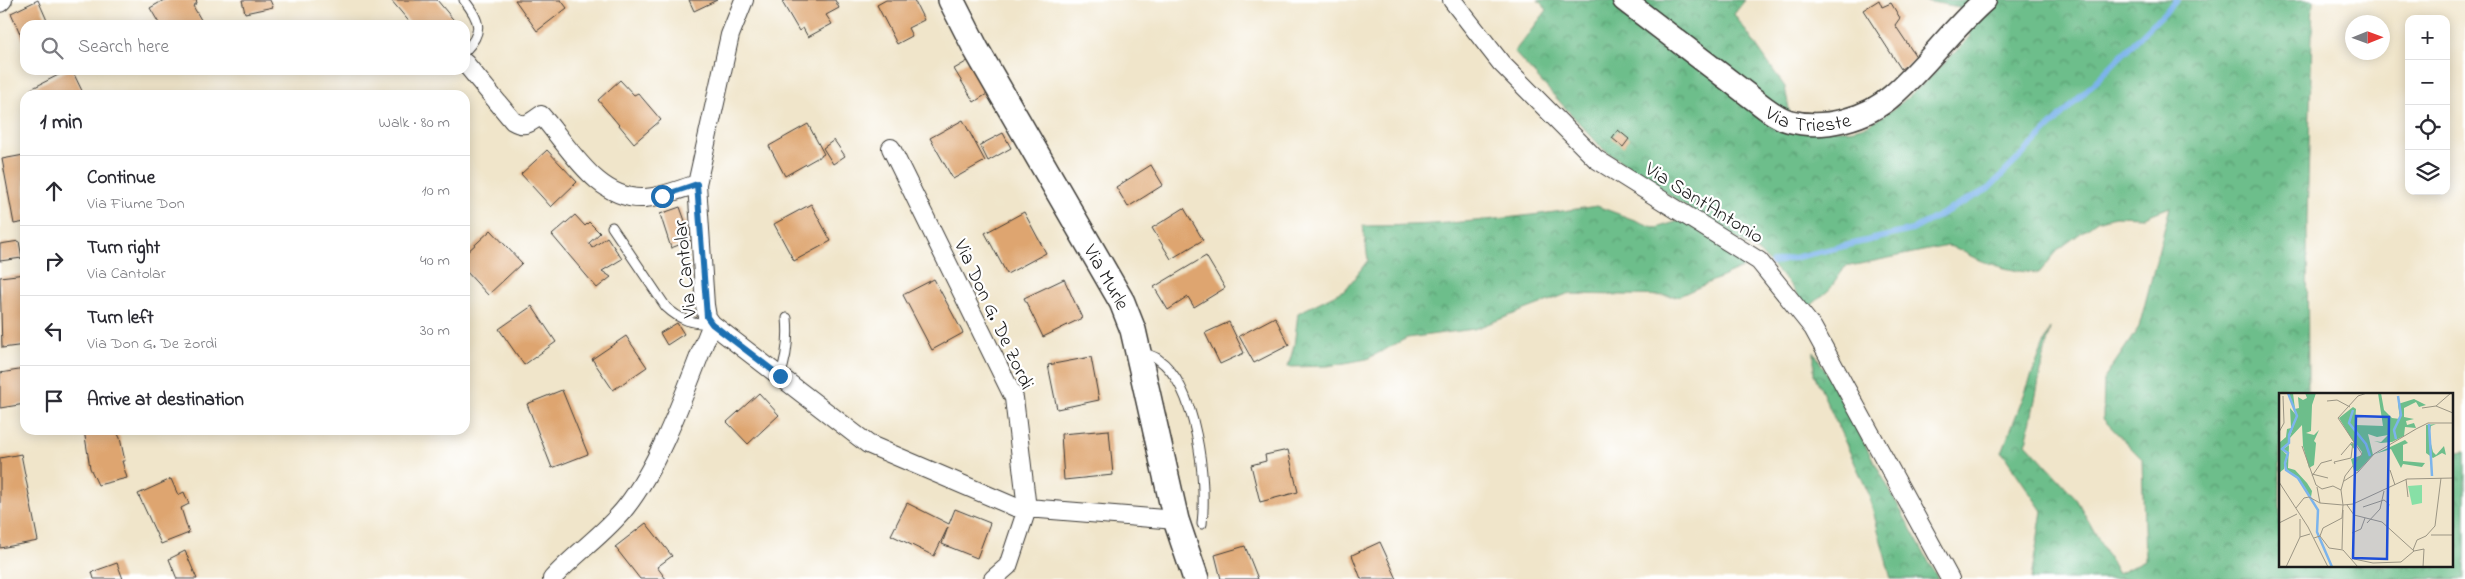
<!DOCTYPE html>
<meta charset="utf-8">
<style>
body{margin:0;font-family:"Indie Flower",sans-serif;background:#f2f2f3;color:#2b2b33}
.controls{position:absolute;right:15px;top:15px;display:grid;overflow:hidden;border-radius:10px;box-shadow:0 2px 12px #0003}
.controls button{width:45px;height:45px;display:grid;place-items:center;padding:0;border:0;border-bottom:1px solid #e1e1e2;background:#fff;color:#2b2b33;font:25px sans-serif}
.compass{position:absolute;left:2345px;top:15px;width:45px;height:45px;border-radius:50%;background:#fff;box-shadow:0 2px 12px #0003;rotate:89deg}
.stop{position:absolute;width:15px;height:15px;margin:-11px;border:4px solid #1f6fb2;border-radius:50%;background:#fff}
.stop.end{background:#1f6fb2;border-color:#fff;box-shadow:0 1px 5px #0008}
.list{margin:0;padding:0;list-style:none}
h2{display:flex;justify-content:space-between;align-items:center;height:65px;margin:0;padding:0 20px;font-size:21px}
h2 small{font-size:16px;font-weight:400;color:#7c7c81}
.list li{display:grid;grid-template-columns:32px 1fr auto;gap:15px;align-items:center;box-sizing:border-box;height:70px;padding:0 20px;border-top:1px solid #e1e1e2}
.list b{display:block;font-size:19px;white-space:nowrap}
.list p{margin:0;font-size:16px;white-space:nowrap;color:#7c7c81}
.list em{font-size:16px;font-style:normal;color:#7c7c81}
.icon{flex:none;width:28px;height:28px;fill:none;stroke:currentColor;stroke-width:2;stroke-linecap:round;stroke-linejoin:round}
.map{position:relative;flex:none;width:2465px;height:579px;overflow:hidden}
.search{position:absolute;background:#fff;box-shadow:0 2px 12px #0003;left:20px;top:20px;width:450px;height:55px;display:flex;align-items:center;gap:12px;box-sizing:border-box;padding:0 18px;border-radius:15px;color:#7c7c81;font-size:19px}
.panel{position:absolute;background:#fff;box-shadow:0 2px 12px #0003;left:20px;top:90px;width:450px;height:345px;border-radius:15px}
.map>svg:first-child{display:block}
</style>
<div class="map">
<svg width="2465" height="579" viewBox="0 0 2465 579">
<defs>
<pattern id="forest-crowns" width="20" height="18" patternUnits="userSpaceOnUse" patternTransform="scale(1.25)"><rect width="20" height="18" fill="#6dbe8b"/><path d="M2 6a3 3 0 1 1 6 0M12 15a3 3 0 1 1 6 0" fill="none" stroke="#599a71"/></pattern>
</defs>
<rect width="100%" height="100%" fill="#fff"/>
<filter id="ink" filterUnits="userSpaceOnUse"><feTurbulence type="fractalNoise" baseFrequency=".02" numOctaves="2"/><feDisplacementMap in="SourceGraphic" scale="10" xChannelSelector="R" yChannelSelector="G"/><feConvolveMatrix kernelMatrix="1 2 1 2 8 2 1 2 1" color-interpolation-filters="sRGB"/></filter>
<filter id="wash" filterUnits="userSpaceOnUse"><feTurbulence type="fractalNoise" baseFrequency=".0096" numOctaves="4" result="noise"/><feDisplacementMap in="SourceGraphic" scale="20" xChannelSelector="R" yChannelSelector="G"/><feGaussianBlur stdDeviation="1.12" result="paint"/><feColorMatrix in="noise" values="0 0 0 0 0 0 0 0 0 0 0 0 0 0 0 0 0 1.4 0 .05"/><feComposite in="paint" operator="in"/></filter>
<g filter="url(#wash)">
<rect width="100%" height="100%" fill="#f0e5ca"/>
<path fill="url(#forest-crowns)" stroke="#446d54" d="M1538,0H1745L1734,14L1785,87L1792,125C1807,126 1840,132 1854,129C1892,121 1943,64 1971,36L1959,7L1920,0H2313L2307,219L2308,394H2280V565H2451V458L2457,452L2465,451V579H2031L2042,511L2002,452L2050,328L2026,443L2075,497L2118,574L2145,560L2142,459L2103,419L2104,379L2139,327L2170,207L2144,217L2115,216L2097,221L2059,249L2039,273C2017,272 1996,267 1975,258C1963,253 1961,248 1947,246L1845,267L1830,289L1807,309L1791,286L1760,253L1689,209L1603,149L1514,52L1547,10Z
M1597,206L1656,228L1682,220L1751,264L1679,296L1567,294L1474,329L1407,338L1367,359L1328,366L1288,367L1294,346L1298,313L1346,289L1368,260L1363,226C1442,226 1519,218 1597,206Z
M1814,351L1938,579H1891L1868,492L1814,374Z"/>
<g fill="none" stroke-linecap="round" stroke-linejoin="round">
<path stroke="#7cb4ec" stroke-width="6" d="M1772,263L1912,230L1988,189L2177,0"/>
</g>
<g id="blocks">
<path fill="#dea56f" d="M38,0L49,25H25V45L11,13Z
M164,0H196L197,3L193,6L204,25H160L150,8Z
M242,0H270L273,7L245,13Z
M391,0H437L457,24L412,25Z
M515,0H561L567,8L537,31Z
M689,0H717L694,11Z
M785,0H835L839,8L826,15L832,24L808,37L803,28L799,31L782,2Z
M886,0H914L924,20L908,28L912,36L897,44L877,5Z
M1879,0L1882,7L1891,3L1900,18L1895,25L1917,58L1901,69L1863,10Z
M973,58L992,91L974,102L954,69Z
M68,70H72L84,95H34L31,89Z
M620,80L634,95L638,93L661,120L634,143L598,100Z
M963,120L985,161L953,179L930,138Z
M808,124L824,154L785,176L769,146Z
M1618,130L1629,139L1623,147L1612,138Z
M1003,133L1011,148L988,161L980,145Z
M834,140L845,156L833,164L823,148Z
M547,150L577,182L551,207L521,174Z
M24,155L25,222L14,224L2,159Z
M1151,165L1163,185L1128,207L1116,187Z
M811,204L831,241L794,261L774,224Z
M680,207L692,240L671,248L660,214Z
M1184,208L1203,240L1171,259L1152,228Z
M1024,212L1046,253L1007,274L985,233Z
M575,215L585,226L589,222L600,233L589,243L592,248L607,237L622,259L602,271L611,277L597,288L552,235Z
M491,230L522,263L488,295L465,270V254Z
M19,241L22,258L0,261V244Z
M1206,256L1225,288L1194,307L1188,297L1168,310L1154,287Z
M25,274V345L2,348L0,277Z
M934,279L963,333L932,350L903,295Z
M1064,279L1082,318L1043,337L1024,298Z
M532,306L556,342L524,365L499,329Z
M1275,317L1289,345L1254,363L1239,336Z
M1229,322L1244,353L1220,364L1205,333Z
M677,323L684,334L667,345L660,333Z
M626,336L647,367L613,390L592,359Z
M1091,357L1099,400L1057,409L1048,365Z
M25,369V404L0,408V373Z
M562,390L588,454L552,468L527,404Z
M759,393L779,415L748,444L727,422Z
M84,430H116L120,438L125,461H122L127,478L98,485L90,468Z
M1109,430L1113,475L1064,480L1061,434Z
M1288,450L1298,492L1260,502L1251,465L1266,461L1265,455Z
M21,454L38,541L0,548V458Z
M171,479L178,495L184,492L189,504L181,508L189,533L161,544L138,494Z
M907,503L949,524L955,509L990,523L977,558L942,544L948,527L934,556L891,535Z
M646,523L672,556L657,567L666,579H640L615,547Z
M1380,542L1397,579H1361L1352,555Z
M1245,546L1258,579H1221L1215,555Z
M185,551L197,579H177L169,559Z
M117,563L123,579H94L92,572Z"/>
</g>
</g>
<g filter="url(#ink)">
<use href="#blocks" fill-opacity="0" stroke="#3c3a36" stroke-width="1"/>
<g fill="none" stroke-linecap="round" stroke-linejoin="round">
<g stroke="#3c3a36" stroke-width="11">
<path id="service" d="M464,0C480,20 484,32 465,51
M612,227L666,307C681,321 692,323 712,324
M1141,352C1146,354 1154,356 1158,359C1197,386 1207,481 1202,524
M780,376C787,357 789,339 787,318"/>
</g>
<g stroke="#3c3a36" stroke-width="20">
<path id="minor" d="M1452,0L1501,63L1596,159L1759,261L1813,328L1950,579
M0,3L3,0
M465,63L513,121C525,128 530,123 541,115C569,146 597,201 645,198C663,197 680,189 697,184
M891,148L1014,398L1027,509L1008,566L993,579
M712,324L868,444L1015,507L1176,520
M552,579C574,554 605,534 626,507C664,458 688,382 712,324L707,317L705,305L697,184L730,35L744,0"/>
</g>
<g stroke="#3c3a36" stroke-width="25">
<g id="tertiary">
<path id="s1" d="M1624,0L1760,104C1769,111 1778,118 1789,121C1823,130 1867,119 1893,95C1926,66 1952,29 1985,0"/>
</g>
</g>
<g stroke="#3c3a36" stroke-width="28">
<g id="secondary">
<path id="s2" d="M951,0L976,49L1122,302L1133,330L1176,520L1196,579"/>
</g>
</g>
<use href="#service" stroke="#fff" stroke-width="9"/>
<use href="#minor" stroke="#fff" stroke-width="18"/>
<use href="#tertiary" stroke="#fff" stroke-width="22"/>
<use href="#secondary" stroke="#fff" stroke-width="25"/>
</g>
</g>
<g fill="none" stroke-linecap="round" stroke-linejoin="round" filter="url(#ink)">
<path stroke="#1f6fb2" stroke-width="6" d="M662,196L697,184L707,317L712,324L780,376"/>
</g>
<g text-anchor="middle" stroke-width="4.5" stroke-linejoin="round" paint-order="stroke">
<g font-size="20" fill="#1c1c1c" stroke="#fff">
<text dy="7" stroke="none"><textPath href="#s1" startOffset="224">Via Trieste</textPath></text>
<text transform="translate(1705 202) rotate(32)" y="7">Via Sant'Antonio</text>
<text transform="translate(684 269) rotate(-96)" y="7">Via Cantolar</text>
<text dy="7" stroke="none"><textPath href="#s2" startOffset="318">Via Murle</textPath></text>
<text transform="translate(995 314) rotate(65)" y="7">Via Don G. De Zordi</text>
</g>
</g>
<g transform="translate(2279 393)">
<rect width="174" height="174" fill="#f0e5ca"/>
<path d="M9,0H14L16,16L20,15L19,4L24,7L28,5L26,0H37L33,12L32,38L27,40L35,42L40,37L35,48L37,50L35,72L30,75L24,53L23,32L10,46L18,23ZM99,0H102L105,17L113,25L121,26L119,11L135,6L147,12L140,14L137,9L125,15V24L135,26L127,28L128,32L135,30L137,35L126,34L125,43L113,49L102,50L95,48L102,49L109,42L98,44L89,41L94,62L79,78H75L72,66L83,62V59L78,52L76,57L71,51L75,50L60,25L74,14L77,16L76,32L104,33ZM11,15L18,23L9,43L10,51L2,56L8,62L5,76L0,80V50L7,44L8,36L12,35ZM157,31L152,33L150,43L154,59L157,62L165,53L167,62L163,60L154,65L147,60V32ZM126,47L129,50L124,52V68L146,70L143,74L124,71L122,75L112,56L96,61ZM10,52L9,75L16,77L28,90L33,98L32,104L18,85L6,75L9,61L3,57Z" fill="#6dbe8b"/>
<path d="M143,92V110L133,112L129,93Z" fill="#87e0a6"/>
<path fill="none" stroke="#7cb4ec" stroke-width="2.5" d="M9,0L18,23L10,42V50L3,56L9,60L6,70L7,77L19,85L39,117L38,139L53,174M74,17L70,30L87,51L91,63M150,31L153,83M117,46L115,37L122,22L119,3"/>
<path fill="none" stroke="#9b9584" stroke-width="1" d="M48,8L58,7L71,14M157,13L172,0M143,15L157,13L174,20M59,25L79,3L88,0M0,39L5,30L4,3M23,53L37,92L43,96L54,93L62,97M62,62L73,49M56,71L55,69L72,65L74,49M111,77L116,92M33,81L49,85M33,83L42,70L53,67M127,86L129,104M65,88L79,79L95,61L137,36L149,30H174M0,89L29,134L49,174M38,94L41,110M68,112L75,122L103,129L135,158M84,114L105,107L110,111L109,117M17,115L25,105L30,104L41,110L64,112L62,97L66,83L83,61L59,25M21,126V144L31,141M0,130L18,121M88,130L101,116L105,98M73,140L82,136L86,125M152,142H174M41,143L50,155L64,157L79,174M35,145L41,143L44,135L63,125L64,112L74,111L128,86L174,85M63,156L64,117M134,157L138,147L147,143L156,133L162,85M75,166L94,170L122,169L135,158L145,156M7,174L21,144M144,174L145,156"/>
<path fill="#1d4ed8" fill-opacity="0.15" stroke="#1d4ed8" stroke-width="2.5" d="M77,23L110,24L108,166L74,165Z"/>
<rect width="174" height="174" fill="none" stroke="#1c1c1c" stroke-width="2.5"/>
</g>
</svg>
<div class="controls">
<button>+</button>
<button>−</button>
<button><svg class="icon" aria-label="locate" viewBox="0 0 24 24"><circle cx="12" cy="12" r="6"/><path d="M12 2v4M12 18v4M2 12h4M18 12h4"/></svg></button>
<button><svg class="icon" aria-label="layers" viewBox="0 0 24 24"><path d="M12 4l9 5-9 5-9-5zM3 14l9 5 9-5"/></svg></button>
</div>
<svg class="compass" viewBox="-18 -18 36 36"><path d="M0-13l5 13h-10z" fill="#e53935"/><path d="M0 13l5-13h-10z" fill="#7c7c81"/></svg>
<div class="stop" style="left:662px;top:196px"></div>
<div class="stop end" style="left:780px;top:376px"></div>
<div class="search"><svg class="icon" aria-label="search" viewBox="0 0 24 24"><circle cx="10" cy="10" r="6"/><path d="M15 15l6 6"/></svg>Search here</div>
<section class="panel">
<h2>1 min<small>Walk · 80 m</small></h2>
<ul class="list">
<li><svg class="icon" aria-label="ahead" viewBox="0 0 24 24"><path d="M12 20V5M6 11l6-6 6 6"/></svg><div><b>Continue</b><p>Via Fiume Don</p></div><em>10 m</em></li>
<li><svg class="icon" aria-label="right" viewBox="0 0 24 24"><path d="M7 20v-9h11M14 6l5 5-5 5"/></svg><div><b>Turn right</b><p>Via Cantolar</p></div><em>40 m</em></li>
<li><svg class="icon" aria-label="left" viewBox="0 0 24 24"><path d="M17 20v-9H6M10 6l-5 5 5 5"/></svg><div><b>Turn left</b><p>Via Don G. De Zordi</p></div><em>30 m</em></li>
<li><svg class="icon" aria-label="arrive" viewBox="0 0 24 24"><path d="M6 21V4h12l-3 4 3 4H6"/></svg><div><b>Arrive at destination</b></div></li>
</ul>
</section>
</div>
